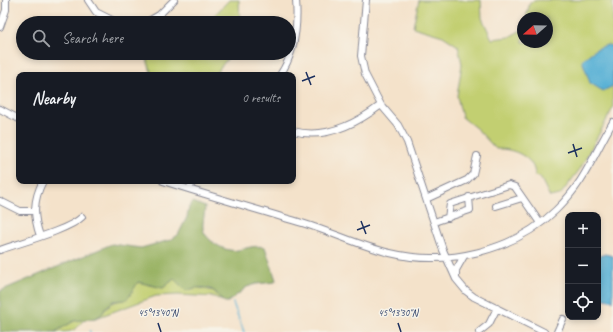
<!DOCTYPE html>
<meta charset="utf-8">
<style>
body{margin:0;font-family:Caveat,sans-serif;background:#242831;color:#f1f3f6}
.controls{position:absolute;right:12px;bottom:12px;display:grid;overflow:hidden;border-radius:8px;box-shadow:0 2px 6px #0003}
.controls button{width:36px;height:36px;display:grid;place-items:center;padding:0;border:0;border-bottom:1px solid #363941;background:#171b24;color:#f1f3f6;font:20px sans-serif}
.compass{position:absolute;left:517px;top:12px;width:36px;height:36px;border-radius:50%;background:#171b24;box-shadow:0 2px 6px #0003;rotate:250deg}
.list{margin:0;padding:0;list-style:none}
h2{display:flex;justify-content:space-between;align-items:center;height:52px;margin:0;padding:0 16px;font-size:17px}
h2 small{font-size:13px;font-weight:400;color:#9ea1a6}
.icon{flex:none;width:22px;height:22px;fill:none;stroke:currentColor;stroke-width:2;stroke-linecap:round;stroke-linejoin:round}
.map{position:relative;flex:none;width:613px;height:332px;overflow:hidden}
.search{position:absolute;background:#171b24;box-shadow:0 2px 6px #0003;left:16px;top:16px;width:280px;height:44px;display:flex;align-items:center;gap:10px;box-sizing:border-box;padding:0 14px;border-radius:22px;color:#9ea1a6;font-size:15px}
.panel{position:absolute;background:#171b24;box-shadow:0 2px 6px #0003;left:16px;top:72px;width:280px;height:112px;border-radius:8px}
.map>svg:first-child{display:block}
</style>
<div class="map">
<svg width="613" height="332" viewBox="0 0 613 332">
<rect width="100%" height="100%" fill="#f7f3e8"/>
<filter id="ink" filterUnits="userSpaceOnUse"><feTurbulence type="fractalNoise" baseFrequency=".025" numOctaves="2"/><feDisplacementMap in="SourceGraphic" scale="8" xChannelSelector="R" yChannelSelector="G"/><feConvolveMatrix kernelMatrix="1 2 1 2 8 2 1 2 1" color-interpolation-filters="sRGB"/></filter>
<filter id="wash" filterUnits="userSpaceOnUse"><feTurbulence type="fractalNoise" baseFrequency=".012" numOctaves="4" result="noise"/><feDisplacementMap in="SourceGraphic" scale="16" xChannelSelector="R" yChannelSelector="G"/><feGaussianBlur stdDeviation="0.9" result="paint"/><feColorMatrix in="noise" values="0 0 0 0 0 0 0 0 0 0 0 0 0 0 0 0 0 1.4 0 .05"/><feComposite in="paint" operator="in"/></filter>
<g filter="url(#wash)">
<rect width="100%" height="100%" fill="#f4e2ca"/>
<path fill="#c2cf71" stroke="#6e7f68" d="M229,0H239L240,23H207Z
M419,0H481L482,18L492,39L509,37L523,29V42H547V18H526L530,2L538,0H613V108L580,169L560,195L550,197L540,177L535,176C535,157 513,148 496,149L477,129L462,117L457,96L462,64L458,46L443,36L413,27Z
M145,53H172L175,57L179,53H232L214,75H152Z
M174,279L186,290L195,287L214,291L222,301L215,297L178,295L156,296L96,318C109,309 107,301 125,300L138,282L163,288Z
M85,319C72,332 75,332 55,332L74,321Z"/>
<path fill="#99b263" stroke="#5a7060" d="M193,202L205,207C205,214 202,223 203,229C206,241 226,253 238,250C248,248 254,245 265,247L276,280L275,282L256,284L247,287L228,302C220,303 220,295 214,291C207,286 194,287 186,291L174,279L163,288L138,282L129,297L125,300L114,301L106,307L103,313L96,318L74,321L55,332H0V291L112,244L141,248L170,240L178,235L187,217L189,207Z"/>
<path fill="#58b1d5" stroke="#3a709a" d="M607,45L613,46V86L603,91L590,83L582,60L596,49Z
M605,254L613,256V301L601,298L598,295V257Z"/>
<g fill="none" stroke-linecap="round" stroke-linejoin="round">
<path stroke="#58b1d5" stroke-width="1.5" d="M233,303L244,332
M90,331V332"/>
</g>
</g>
<g filter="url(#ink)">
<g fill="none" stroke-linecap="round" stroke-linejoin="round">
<g stroke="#888894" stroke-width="8">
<path id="minor" d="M88,0L96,12L118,23
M366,0L361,56L365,74L381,105L398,125L407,142L443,250L456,279L466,291L474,297L544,332
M145,23L159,15L174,0
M0,27L6,10V0
M280,75C295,53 298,26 296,0
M0,109L19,119
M293,131C325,140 356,124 381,105
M163,181C209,196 256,209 302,223C332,232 360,246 390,253C447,267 514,251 556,210C586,181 593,155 613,122
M189,189L193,181
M426,199L467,180L473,174L477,156
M0,201L20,211H34
M496,206L522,198
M448,218L450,204L509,185L515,187L540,223
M434,222L470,210L469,197
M40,236C33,216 33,200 43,181
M0,250C19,243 69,230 82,217
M456,278V270L464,256
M479,332L489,324L497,308
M557,332L563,319"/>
</g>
<use href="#minor" stroke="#fff" stroke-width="6"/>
</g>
</g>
<path fill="none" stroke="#1b2f5e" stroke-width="1.5" d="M306,72L311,85M302,81L315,76M573,144L577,157M568,153L582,148M361,221L366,234M357,230L370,225M158,323L161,332M398,323L401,332"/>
<g font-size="10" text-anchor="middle" fill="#1b2f5e" stroke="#f7f3e8" stroke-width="3" stroke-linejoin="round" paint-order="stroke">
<text x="158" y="316">45°13'40"N</text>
<text x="398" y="316">45°13'30"N</text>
</g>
</svg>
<div class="controls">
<button>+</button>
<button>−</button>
<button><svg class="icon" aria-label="locate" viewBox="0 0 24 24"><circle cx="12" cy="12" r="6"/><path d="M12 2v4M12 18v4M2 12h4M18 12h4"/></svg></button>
</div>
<svg class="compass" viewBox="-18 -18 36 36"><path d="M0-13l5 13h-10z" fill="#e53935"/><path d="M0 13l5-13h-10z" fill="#9ea1a6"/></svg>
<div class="search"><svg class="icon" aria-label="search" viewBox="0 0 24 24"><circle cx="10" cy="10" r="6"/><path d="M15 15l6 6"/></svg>Search here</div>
<section class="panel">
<h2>Nearby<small>0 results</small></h2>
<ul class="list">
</ul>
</section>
</div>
